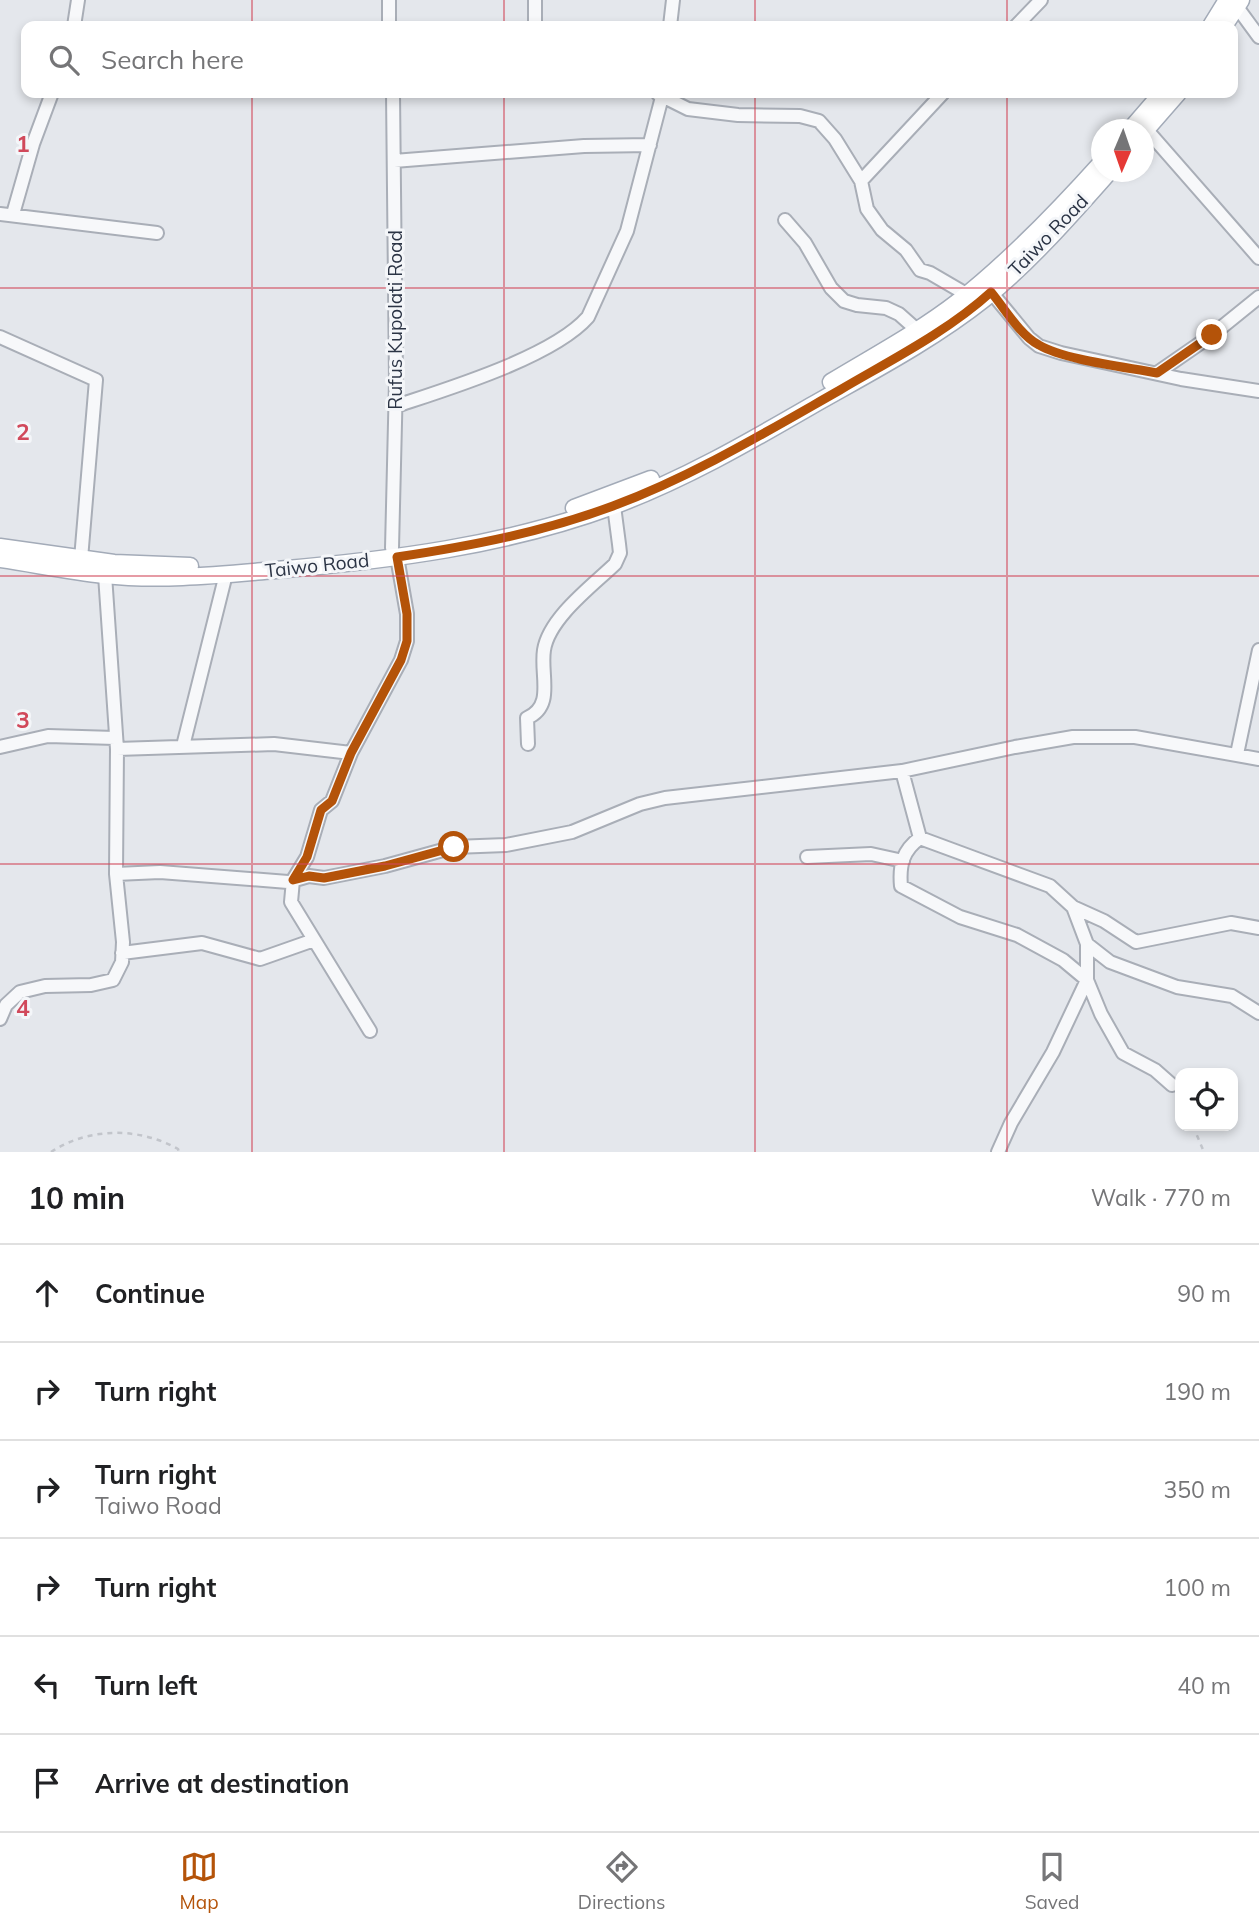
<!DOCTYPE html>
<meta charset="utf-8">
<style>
body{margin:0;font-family:Mulish,sans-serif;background:#f6f6f6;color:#202124}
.controls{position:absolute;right:21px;bottom:21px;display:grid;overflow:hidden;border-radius:14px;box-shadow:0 4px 10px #0003}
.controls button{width:63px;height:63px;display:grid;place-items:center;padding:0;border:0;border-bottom:2px solid #e0e0e0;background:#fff;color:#202124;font:35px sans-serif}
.compass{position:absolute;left:1091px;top:119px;width:63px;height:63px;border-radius:50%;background:#fff;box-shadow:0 4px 10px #0003;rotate:182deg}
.stop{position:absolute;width:21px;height:21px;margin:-16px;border:5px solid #b45309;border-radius:50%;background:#fff}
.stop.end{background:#b45309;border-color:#fff;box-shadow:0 2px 7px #0008}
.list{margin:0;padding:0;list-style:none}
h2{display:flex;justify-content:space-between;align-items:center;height:91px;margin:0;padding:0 28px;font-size:30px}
h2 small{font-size:23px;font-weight:400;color:#757577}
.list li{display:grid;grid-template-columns:46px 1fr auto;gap:21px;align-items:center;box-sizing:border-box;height:98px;padding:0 28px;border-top:2px solid #e0e0e0}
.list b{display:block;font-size:26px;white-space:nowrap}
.list p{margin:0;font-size:23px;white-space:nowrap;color:#757577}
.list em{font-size:23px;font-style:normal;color:#757577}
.icon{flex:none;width:38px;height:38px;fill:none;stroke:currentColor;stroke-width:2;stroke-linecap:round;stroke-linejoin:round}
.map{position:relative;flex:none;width:1259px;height:1152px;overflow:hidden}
.search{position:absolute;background:#fff;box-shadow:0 4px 10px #0003;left:21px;right:21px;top:21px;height:77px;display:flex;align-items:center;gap:18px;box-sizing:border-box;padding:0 24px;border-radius:14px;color:#757577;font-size:26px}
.sheet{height:679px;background:#fff}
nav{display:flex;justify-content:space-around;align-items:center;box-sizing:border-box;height:98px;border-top:2px solid #e0e0e0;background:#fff;font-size:19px;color:#757577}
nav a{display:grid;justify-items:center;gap:4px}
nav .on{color:#b45309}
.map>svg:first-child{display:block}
</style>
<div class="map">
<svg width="1259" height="1152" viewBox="0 0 1259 1152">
<rect width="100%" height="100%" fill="#e4e7ec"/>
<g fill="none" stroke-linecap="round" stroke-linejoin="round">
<g stroke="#a9aeb7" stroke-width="16">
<path id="minor" d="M389,0V26
M1237,7L1259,37
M74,26L78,0
M535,26V0
M670,26L673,0
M1016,26L1041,0
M658,94L688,109L738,115L800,116L819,121L835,139L861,181L867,209L882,230L906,250L920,270L930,273L966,294
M1146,129L1259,258
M394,161L584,146L650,145
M861,181L943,93
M0,214L157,233
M13,214L33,144L52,93
M785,220L805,243L831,288L844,301L857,305L886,308L899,314L917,330
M991,292L1029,338L1039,346L1061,353L1181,379L1259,391
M0,337L96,380L81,559
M1157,373L1212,335L1259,297
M396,406C447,389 553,357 588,317L627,231L663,93
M392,548L396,381L393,93
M528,744L527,718C555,706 540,675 544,650C549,618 592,586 615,564L620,553L619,544L614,506
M183,746L226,574
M0,747L48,736L115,738
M117,749L274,744L351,753
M1237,754L1259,650
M902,771L920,838L1050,886L1073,907L1087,944V980L1053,1052L1011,1123L998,1152
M920,838C903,850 899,865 901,886L960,917L1017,935L1063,960L1087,980L1101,1014L1123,1053L1155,1070L1172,1085
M807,857L871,854L903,861
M116,874L160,872L288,882L309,876L324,878L385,866L454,847L506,845L572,832L640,804L665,798L902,771L1015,747L1073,737H1135L1259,759
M1073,907L1104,921L1136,942L1231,923L1259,928
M1087,944L1110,962L1177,987L1232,996L1259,1013
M122,953L202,943L260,959L314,940
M0,1019L6,1005L20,992L45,986L91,985L113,980L122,962L123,942L116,874L117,749L105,575
M370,1031L291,902L293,880L307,857L321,810L332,801L351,753L401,660L407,641V614L397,557"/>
</g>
<g stroke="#a3abb8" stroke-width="19">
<path id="major" d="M1211,26L1227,0
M1224,26L1241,0
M1130,130L1162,93
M1144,132L1178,93
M831,382C874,356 919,332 959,301C1010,261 1058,211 1102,162
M574,508L651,479
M0,547L114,563L190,566
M0,559C34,564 69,571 104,575C161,581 218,575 276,570C391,560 504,546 613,506C683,480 747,443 811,406C869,373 931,341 984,299C1030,262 1070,216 1109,172"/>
</g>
<path stroke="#c2c5cb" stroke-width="2.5" stroke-dasharray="5 5" stroke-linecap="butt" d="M1193,1126L1204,1152
M51,1152C89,1127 139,1127 178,1149L179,1152"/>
<use href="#minor" stroke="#f7f8fa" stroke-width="12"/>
<use href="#major" stroke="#fff" stroke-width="16"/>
</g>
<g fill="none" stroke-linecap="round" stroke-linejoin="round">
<path stroke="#b45309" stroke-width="9" d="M454,847L385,866L324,878L309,876L293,880L307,857L321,810L332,801L351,753L401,660L407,641V614L397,557C471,546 543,532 613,506C693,476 766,432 840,390C891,360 947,332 991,292C1005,309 1020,335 1039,345C1064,360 1126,367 1157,373L1212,335"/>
</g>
<path fill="none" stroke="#d1495b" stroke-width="2" stroke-opacity="0.55" d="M252,0V26M504,0V26M755,0V26M1007,0V26M252,93V1152M504,93V1152M755,93V1152M1007,93V1152M0,288H1259M0,576H1259M0,864H1259"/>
<g text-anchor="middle" stroke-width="6" stroke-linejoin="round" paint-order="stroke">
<g font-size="19" fill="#2b3445" stroke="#f4f6f9">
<text transform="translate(1048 235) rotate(-46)" y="7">Taiwo Road</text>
<text transform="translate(395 320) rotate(-90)" y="7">Rufus Kupolati Road</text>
<text transform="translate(317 565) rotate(-6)" y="7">Taiwo Road</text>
</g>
</g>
<g font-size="23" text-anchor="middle" font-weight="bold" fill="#d1495b" stroke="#f4f6f9" stroke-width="6" stroke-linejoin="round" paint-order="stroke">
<text x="23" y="152">1</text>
<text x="23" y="440">2</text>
<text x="23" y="728">3</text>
<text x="23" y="1016">4</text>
</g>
</svg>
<div class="controls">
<button><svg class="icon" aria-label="locate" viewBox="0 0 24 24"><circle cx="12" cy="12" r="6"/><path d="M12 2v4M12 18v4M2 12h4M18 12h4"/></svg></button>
</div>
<svg class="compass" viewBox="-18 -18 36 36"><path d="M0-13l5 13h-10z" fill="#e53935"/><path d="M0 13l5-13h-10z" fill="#757577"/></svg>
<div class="stop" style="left:454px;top:847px"></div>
<div class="stop end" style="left:1212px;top:335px"></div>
<div class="search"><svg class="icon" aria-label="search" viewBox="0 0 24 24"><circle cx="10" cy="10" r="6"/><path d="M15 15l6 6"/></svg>Search here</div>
</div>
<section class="sheet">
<h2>10 min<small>Walk · 770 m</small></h2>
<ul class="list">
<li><svg class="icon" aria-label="ahead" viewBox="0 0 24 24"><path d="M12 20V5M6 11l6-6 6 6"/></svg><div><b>Continue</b></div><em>90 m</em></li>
<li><svg class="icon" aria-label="right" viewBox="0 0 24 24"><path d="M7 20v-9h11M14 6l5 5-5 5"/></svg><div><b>Turn right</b></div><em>190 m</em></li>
<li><svg class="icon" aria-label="right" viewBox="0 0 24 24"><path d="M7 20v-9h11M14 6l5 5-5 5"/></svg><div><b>Turn right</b><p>Taiwo Road</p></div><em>350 m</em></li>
<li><svg class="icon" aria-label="right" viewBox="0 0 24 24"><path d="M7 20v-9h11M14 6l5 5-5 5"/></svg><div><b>Turn right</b></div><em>100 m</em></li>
<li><svg class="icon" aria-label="left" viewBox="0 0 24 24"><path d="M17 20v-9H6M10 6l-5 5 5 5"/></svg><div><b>Turn left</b></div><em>40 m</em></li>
<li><svg class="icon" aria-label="arrive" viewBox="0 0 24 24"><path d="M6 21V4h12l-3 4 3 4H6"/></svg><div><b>Arrive at destination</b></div></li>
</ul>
</section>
<nav>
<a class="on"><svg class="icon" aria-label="map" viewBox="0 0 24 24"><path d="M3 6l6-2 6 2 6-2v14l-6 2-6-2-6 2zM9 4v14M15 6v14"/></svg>Map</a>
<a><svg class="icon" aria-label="directions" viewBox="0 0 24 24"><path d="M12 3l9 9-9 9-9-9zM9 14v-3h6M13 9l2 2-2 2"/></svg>Directions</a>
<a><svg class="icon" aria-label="saved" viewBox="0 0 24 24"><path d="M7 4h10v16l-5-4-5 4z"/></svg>Saved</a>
</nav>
